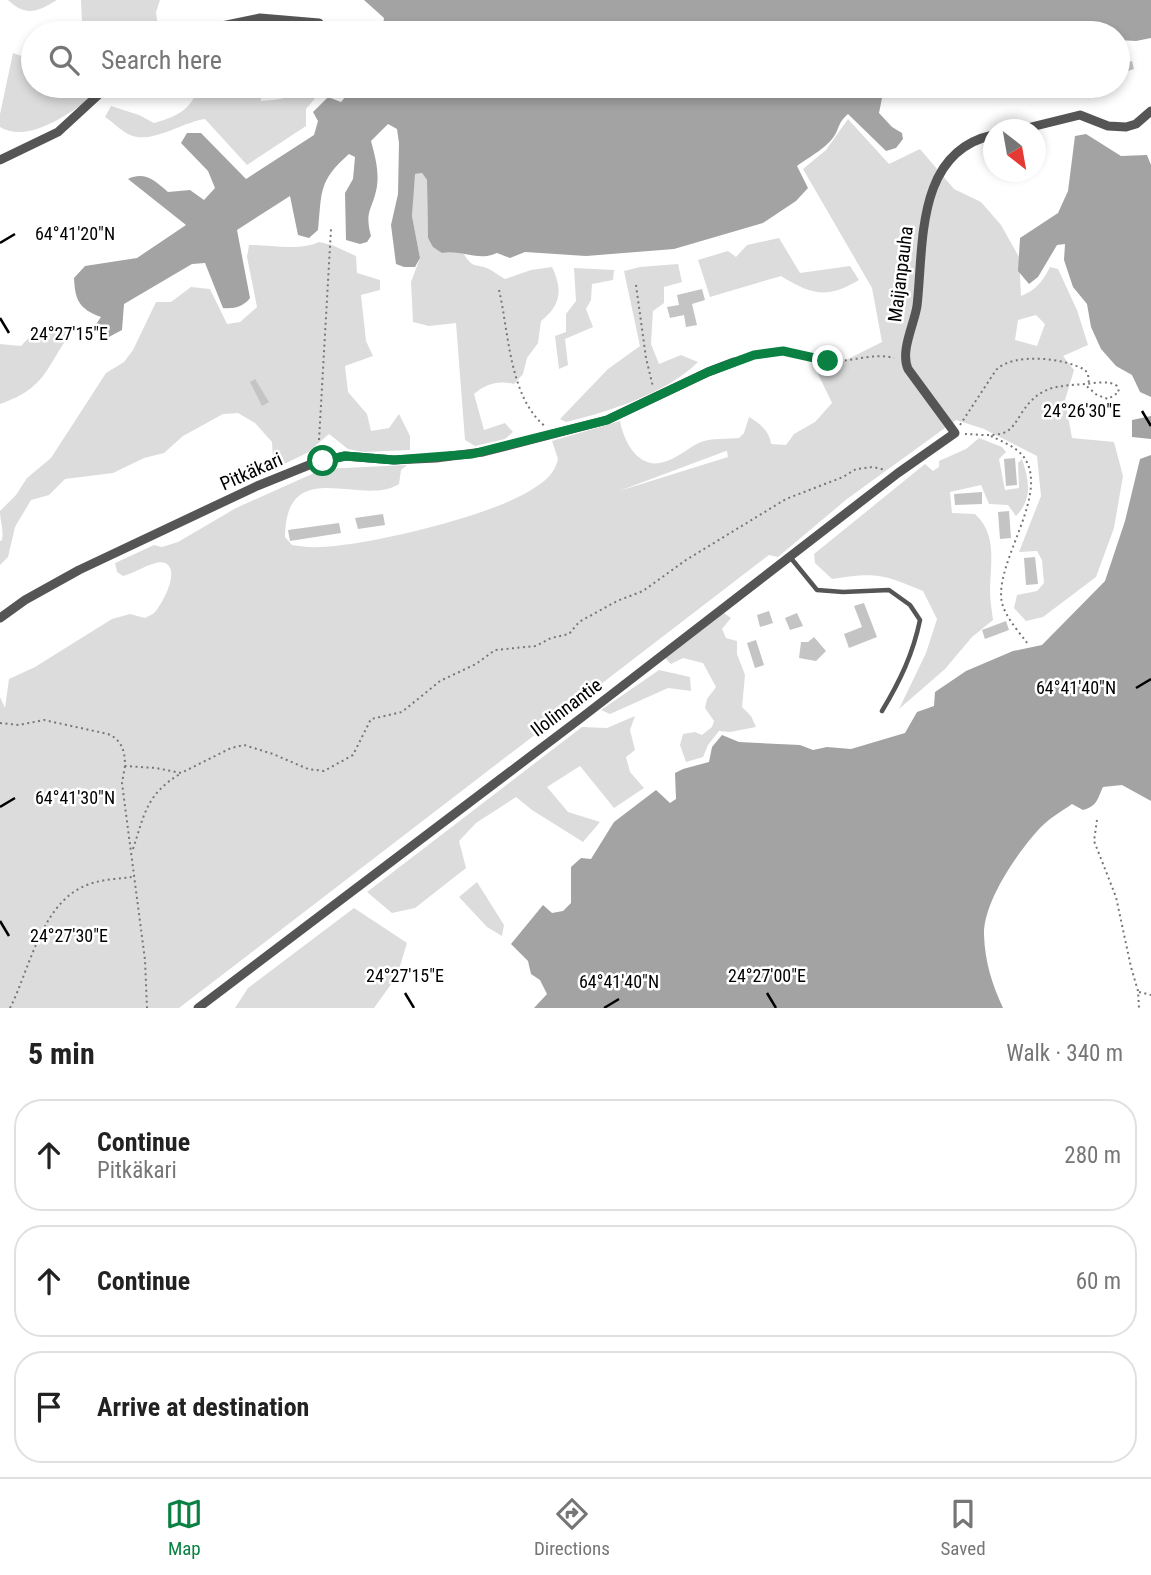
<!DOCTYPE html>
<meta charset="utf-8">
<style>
body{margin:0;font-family:"Roboto Condensed",sans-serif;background:#f6f6f6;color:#222}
.compass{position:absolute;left:983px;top:119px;width:63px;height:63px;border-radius:50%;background:#fff;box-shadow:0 4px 10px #0003;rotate:149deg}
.stop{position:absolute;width:21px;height:21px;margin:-16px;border:5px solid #0b8043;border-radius:50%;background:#fff}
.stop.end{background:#0b8043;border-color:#fff;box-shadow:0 2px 7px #0008}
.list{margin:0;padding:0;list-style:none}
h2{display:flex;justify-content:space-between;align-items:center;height:91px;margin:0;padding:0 28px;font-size:30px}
h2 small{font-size:23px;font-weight:400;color:#767676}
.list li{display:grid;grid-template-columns:46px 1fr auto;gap:21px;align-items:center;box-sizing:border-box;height:112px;margin:0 14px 14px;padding:0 14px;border:2px solid #e0e0e0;border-radius:28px}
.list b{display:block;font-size:26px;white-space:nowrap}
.list p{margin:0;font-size:23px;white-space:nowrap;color:#767676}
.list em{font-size:23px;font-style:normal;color:#767676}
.icon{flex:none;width:38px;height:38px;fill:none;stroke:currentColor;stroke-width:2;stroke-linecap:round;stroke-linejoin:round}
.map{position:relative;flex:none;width:1151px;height:1008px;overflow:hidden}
.search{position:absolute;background:#fff;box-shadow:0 4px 10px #0003;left:21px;right:21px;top:21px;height:77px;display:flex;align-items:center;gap:18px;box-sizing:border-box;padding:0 24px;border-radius:38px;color:#767676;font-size:26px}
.sheet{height:469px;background:#fff}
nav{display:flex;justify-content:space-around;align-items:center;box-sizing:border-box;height:98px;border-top:2px solid #e0e0e0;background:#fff;font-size:19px;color:#767676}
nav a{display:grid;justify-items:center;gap:4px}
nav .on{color:#0b8043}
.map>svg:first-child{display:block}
</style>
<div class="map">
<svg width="1151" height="1008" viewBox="0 0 1151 1008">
<rect width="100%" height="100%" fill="#fff"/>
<path fill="#dcdcdc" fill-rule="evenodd" d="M8,0H57C37,12 26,17 8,0Z
M81,0H160L156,12L159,33H88L82,23Z
M13,53L33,60V86H104C82,106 31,146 0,127V114Z
M199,86H261V101C268,100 277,100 284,98C298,94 307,78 322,90L306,109V126L247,165L205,119C182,122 150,146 128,134C120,130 113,122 105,117L111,106L139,115L154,123C178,116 191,110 199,86Z
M848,119L889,164L920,149L954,189L981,202L1001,225L1019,257L1021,296C1036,290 1043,281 1050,267L1058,269L1077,310L1088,345L1063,356L1074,370L1065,400L1072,438L1114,442L1123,476L1114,528L1096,577L1043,617L1026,621L1014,608L1017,595L1037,591L1044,583L1042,560L1037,551L1019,552L1041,496L1037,456L984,429L956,420L847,499L778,557L769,555L179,1008H0V697L5,708L9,679L35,667L112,619L130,614L145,618C148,616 152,615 155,612C162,604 181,570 165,563C154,559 135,574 123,576L117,572L115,563L154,545L162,547L178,542L236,508L323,469L407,465L401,470L399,484C362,508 286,453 285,537L292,545C301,546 310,548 319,547C367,546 491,516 531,490C544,482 555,474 558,459L552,441L620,421C624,443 640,472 667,461C679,457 689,447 701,442C712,438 727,439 739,438L744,433L749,417C760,423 770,432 771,444L786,445L794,434L815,422L832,403L818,374L882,342L872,288L803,169L826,150ZM1036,315L1045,324L1037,346L1015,340L1018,320ZM727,451L728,457L619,491L726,451Z
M422,173L427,180L428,238L442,253L452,251L464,254C473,270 477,263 489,269C495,272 499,276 505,279L531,270L552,267C563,290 561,305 541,321L538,343L527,358L523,374L514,384C499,380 485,384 474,394L484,430L505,423L513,432L505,439L475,446L465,440L456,323L429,326L413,322L411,282L420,258L412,216L414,174Z
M779,238L800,273L850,266L859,280C827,299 812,295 781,276L710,297L698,260L728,251L736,257L747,245Z
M319,242L332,245L356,256L357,273L380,280V290L361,295L366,341L373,356L345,366L348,392L367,414L371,431L389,428L399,414L410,436V450L364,452L348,449L329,434L307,453L249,481L245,470L273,458L272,442L255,423L238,413L223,414L183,436L164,453L144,458L113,473L65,479L49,495L31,500L15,527L8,557L0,565V541L2,540C4,529 0,522 0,511L16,495L27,478L51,458L106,373L124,362L133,350L156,302H171L191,287L210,289L227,324L240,322L257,307L247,257L249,245C271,245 299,251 319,242Z
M678,264L682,282L664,287V303L653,311L651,344L659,364L681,355L698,362C667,393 608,412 566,422L560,419L608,369L640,346L624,271L640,267Z
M574,268L614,270L613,280L592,284L591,300L586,309L593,327L565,339L568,365L559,369L555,336L566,332V314L576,301Z
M74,329C45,366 49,387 0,404V344L21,346L34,332Z
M979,438L1002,447L1006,452L999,459L1005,490L1019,488L1018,463L1022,459C1029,480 1033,499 1016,516L1008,505L989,504L981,485L950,492L952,513L975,514C998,535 990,564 990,592C990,601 992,611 993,620L972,637L945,669L899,709L926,653L937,619L923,591C883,574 875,572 832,579L815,563L814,554L925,464L933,471L939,467V461L966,449Z
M724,613L731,618L722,629L726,638L737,641V654L745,675L742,707L751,716L756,727L730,732L719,731L708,745L703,757L686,762L680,745L683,734L695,732L702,735L712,727L714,721L705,708L707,699L716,687L703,663L683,658L671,664L665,658Z
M659,670L690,677L691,691L668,688L610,714L601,710Z
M635,716L630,730L635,750L626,757L630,772L644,788L614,808L580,766L547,787L568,812L600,822L583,842L532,810L516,797L476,823L459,841L466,868L415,908L392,913L367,892L582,727L607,728Z
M477,882L504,925L502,936L487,927L459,897Z
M354,908L407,943L397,976L374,1008H235L248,988Z"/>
<path fill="#a3a3a3" d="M364,0H1151V38L1136,41L1118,40V33L1094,27L1075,33H382L384,18Z
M369,86H894L882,98L879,113L892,127L902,133L903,139L896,148L886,151L848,114C840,121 840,124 836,133C829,147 809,157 797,166L808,188L796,201L763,223L674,249L586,256L525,252L510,258L497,253C478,262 461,249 442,253L433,247L428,238L427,180L422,173L415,174L412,216L420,258L415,267H404L396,264L391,225L398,194L399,143L397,129L388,124L371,141C375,156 379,170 377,186C373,210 364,210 371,236L367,242L360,244L346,240L345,193L353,179L355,157L349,154C318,181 322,192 318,230L309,238L298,235L290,196L237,230L250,298C243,307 234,309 223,308L205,263L192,264L124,304L122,330L107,338L95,326L101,317C79,309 75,300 74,278L85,266L137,258L186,225L128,179C145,171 155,181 168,192L190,190L204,200L215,188L208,171L181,143L187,133H201L246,179L314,135L318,121L313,112L328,97L341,102L346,96L341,88L363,89Z
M1086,134L1121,156L1147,155L1151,165V397L1140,392L1132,375L1116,366L1101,349L1091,327L1087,304L1073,287L1064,260L1065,244L1057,245L1038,277L1029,284L1018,271L1020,238L1058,213L1068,191L1075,136Z
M1151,416V439L1132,437V420Z
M1151,455V801L1122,785L1103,787C1097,800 1097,806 1083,810L1072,804C1062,811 1050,818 1041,827C1019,850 983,902 984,935C985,962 992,984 1003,1008H534L547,994L540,980L531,974L528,961L511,944L543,905L552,913L563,911L571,903V867L581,858L591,859L614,822L656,790L670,803L676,799L675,773L683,769L709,762L712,747L722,735L739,742L800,745L813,750L827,747L851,749L905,733L917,712L934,706L935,692L966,671L1013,651L1042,645L1105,581L1125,521L1140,459Z"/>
<path fill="#c4c4c4" d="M1119,47L1125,63L1132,61L1134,69L1118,74Z
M702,289L705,300L692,304L697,325L686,327L684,315L670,318L667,307L679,305L677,295Z
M255,379L269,402L262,406L250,382Z
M1015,458L1017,485L1006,486L1004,459Z
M982,492V504L955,505L954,494Z
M1009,511L1011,538L1000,539L998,512Z
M383,514L385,525L358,529L355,518Z
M339,523L341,533L290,541L288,530Z
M1035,557L1038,584L1026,585L1024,558Z
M864,603L877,637L849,648L844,634L862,627L854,606Z
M769,611L773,623L760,627L757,615Z
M797,613L803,626L790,630L785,618Z
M1006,621L1009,630L985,639L982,630Z
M814,637L826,651L816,661L799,658L801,642H808Z
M756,640L764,665L755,668L747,643Z"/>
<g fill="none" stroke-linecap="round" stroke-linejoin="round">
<path stroke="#777" stroke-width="2" stroke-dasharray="2 3.5" stroke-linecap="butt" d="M636,285L646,358L653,387
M499,290C509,332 509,398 546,427
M742,359C785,344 788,357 828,361C850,363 872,352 894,358
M960,425L996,370C1014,352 1065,358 1085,370L1088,374L1089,384
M965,434C977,434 991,437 1003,433C1012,430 1016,422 1021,414C1039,386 1055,386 1086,384C1096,383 1109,380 1117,386L1119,392L1108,399L1097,395L1084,384
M991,436C1001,441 1016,447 1023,456C1052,493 993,563 1002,603C1006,618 1019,632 1028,644
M319,440L331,229
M0,723L19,725L44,720L108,734C122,740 125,751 125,766L156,768L181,773L231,748L244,745L273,754L308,769L324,771L353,755L371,719L402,712L440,681L476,664L495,650L536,646L551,638L569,634L579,622L617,601L643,591L686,560L786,499L843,477L856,469L873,467L886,470
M125,766L122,783L145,960L147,1008
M1097,820L1094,841L1116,897L1131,967L1138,991L1139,1008
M133,849C144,816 146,794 180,774
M1139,992L1151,995
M10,1008C30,969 42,899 90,884C103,879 119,879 132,877"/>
<path stroke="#555" stroke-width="4.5" d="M314,463L313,456L320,448L329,453V458
M790,557L817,590L843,592L889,590L910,605L920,620C913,654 900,681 882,711"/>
<path stroke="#555" stroke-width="9" d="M188,33L260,18L319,23
M1019,130L1080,115L1108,126L1126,127L1136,124L1151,111
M0,160L58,132L108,86
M0,618L25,600L79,570L257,486L314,463L345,456L394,460L436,458L483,452L607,420L708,372L734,362
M198,1008L581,718L898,473L955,433L908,369C900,351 914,325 917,306C924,245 915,152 993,135"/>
</g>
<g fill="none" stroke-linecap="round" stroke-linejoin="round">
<path stroke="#0b8043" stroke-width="9" d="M323,461L345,456L394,460L472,454L607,420L708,372L754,355L783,351L828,361"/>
</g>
<path fill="none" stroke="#000" stroke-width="2.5" d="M0,243L15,234M0,318L9,333M1142,411L1151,426M1136,688L1151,679M0,807L15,798M0,921L9,936M405,993L414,1008M767,993L776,1008M604,1008L619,999"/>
<g text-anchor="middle" stroke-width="5" stroke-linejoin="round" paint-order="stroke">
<g font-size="19" fill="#000" stroke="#fff">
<text transform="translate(900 274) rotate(-83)" y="7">Maijanpauha</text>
<text transform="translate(251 471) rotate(-24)" y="7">Pitkäkari</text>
<text transform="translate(566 707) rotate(-37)" y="7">Ilolinnantie</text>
</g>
</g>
<g font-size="18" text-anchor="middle" fill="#000" stroke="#fff" stroke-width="5" stroke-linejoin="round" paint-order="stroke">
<text x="75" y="240">64°41'20"N</text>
<text x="69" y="340">24°27'15"E</text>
<text x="1082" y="417">24°26'30"E</text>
<text x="1076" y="694">64°41'40"N</text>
<text x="75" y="804">64°41'30"N</text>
<text x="69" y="942">24°27'30"E</text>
<text x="405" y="982">24°27'15"E</text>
<text x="767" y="982">24°27'00"E</text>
<text x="619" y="988">64°41'40"N</text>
</g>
</svg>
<svg class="compass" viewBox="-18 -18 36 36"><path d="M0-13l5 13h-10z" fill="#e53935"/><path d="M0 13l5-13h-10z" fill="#767676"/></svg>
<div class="stop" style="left:323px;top:461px"></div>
<div class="stop end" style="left:828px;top:361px"></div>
<div class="search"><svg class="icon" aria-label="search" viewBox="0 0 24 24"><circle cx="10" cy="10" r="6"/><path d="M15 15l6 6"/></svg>Search here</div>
</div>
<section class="sheet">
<h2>5 min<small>Walk · 340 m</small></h2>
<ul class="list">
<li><svg class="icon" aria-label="ahead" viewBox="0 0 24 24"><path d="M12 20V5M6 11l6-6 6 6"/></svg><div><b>Continue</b><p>Pitkäkari</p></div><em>280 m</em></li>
<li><svg class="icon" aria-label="ahead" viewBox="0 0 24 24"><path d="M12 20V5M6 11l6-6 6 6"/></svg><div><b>Continue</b></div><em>60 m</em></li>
<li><svg class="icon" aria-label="arrive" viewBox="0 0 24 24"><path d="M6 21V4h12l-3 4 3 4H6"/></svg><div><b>Arrive at destination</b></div></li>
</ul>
</section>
<nav>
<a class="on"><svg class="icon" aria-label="map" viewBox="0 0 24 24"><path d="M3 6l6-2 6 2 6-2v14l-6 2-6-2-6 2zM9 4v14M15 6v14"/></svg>Map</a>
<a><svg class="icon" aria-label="directions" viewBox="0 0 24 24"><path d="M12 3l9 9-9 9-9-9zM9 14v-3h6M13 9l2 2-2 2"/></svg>Directions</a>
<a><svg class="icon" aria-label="saved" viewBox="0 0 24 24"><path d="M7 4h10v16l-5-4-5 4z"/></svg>Saved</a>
</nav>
